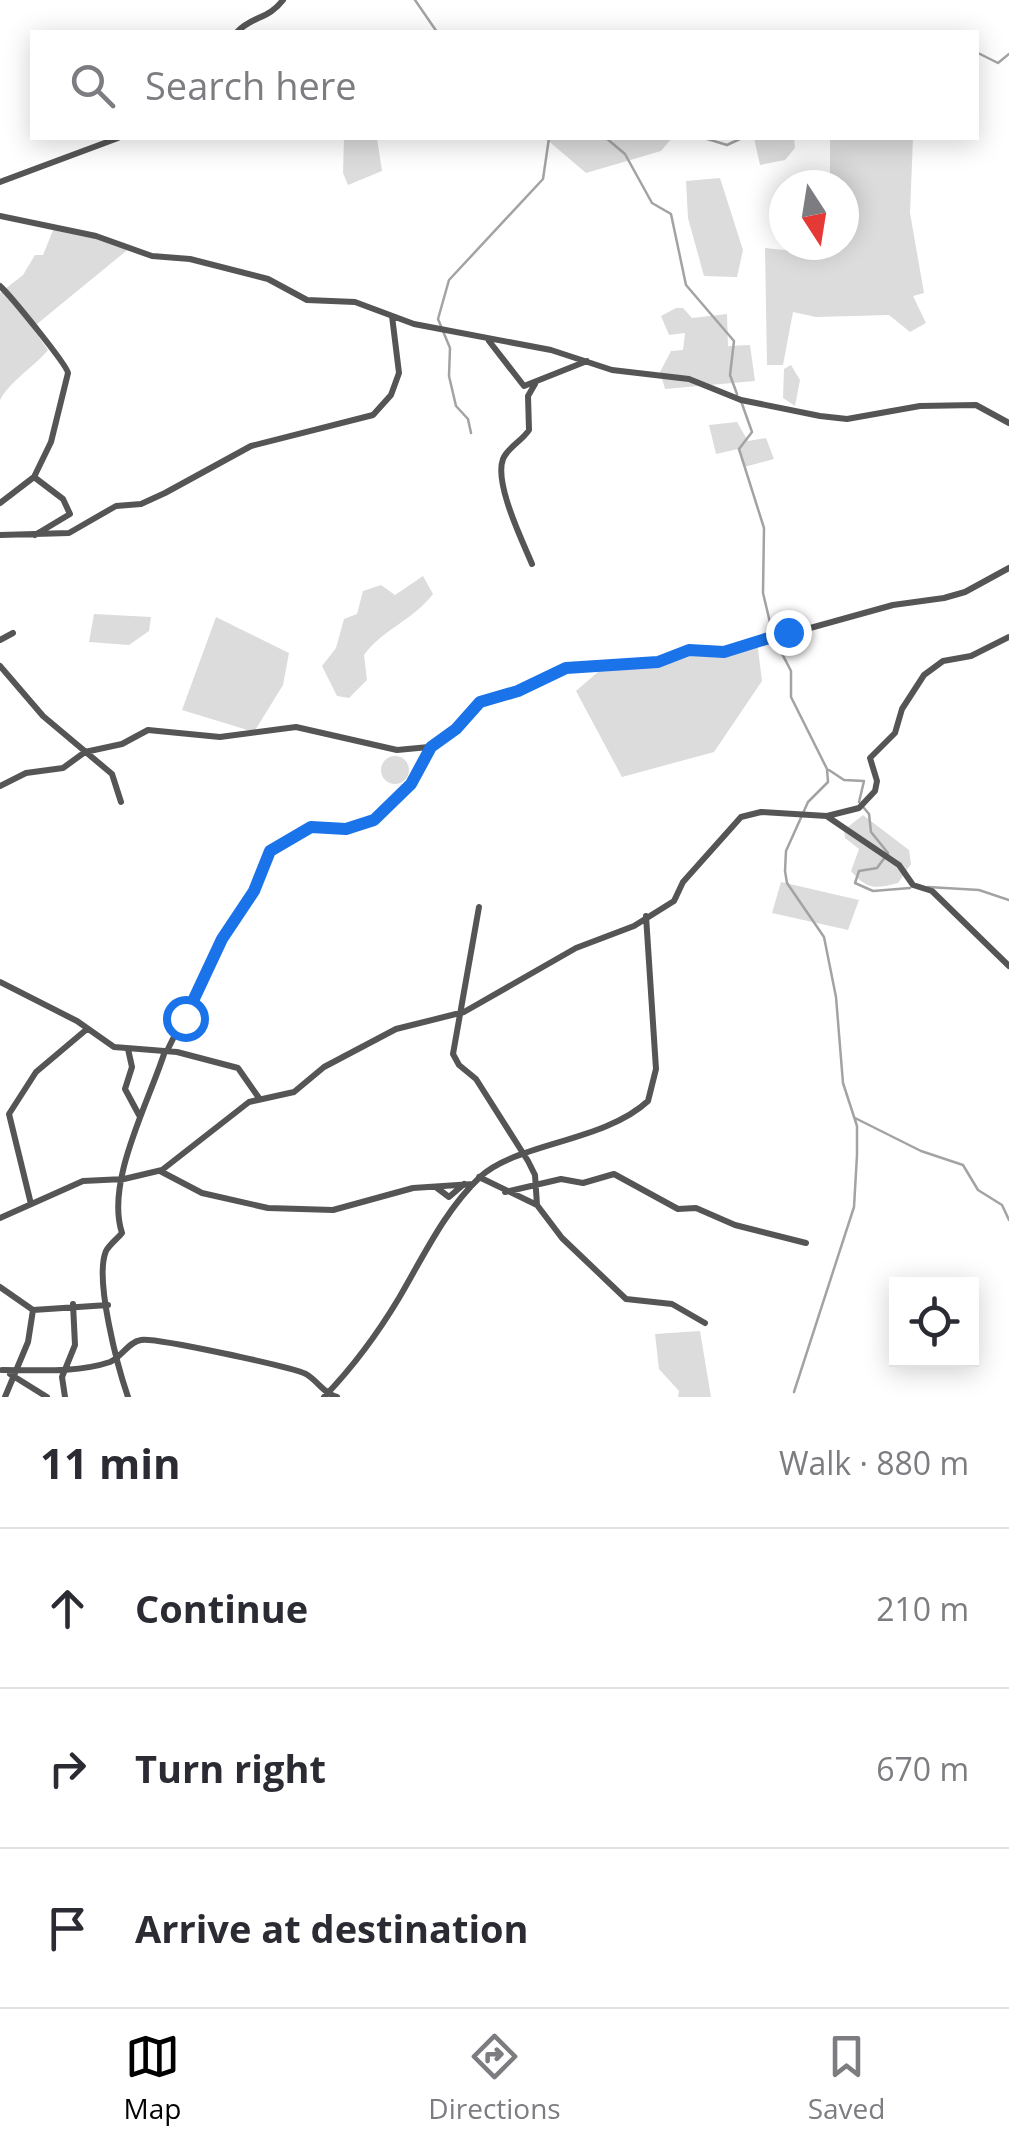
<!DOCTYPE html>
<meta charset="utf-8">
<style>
body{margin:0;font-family:"Open Sans",sans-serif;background:#f7f7f7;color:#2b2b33}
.controls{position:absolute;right:30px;bottom:30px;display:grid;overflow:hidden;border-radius:0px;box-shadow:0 5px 25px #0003}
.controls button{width:90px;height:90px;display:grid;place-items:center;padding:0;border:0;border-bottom:2px solid #e1e1e2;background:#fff;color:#2b2b33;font:50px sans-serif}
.compass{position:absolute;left:769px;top:170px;width:90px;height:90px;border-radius:50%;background:#fff;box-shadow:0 5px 25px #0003;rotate:168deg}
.stop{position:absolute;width:30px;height:30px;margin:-22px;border:8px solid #1a73e8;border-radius:50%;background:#fff}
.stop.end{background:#1a73e8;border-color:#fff;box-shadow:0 2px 10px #0008}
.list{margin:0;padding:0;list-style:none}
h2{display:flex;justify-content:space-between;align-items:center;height:130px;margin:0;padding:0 40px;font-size:42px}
h2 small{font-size:32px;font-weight:400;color:#7c7c81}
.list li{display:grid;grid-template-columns:65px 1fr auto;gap:30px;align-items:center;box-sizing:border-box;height:160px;padding:0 40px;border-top:2px solid #e1e1e2}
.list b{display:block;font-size:38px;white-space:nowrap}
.list em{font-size:32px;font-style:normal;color:#7c7c81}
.icon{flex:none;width:55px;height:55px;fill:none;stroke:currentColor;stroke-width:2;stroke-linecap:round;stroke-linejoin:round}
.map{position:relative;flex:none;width:1009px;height:1397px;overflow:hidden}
.search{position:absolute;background:#fff;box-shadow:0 5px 25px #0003;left:30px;right:30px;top:30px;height:110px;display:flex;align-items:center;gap:25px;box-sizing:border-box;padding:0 35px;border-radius:0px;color:#7c7c81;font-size:38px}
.sheet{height:610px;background:#fff}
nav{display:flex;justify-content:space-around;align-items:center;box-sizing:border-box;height:140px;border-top:2px solid #e1e1e2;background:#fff;font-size:28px;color:#7c7c81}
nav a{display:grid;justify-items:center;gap:5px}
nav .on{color:#000}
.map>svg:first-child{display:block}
</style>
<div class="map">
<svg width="1009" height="1397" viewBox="0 0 1009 1397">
<rect width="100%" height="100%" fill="#fff"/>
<path fill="#dcdcdc" d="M344,138H377L382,171L348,185L343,173Z
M545,138H672L661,151L586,173Z
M754,138H794L795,148L785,160L760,165Z
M830,138H913L910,213L924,293L913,296L926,323L910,332L889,315L816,317L793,312L783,365H767L765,248L803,252V245H844V185H830Z
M720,178L743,250L737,277L704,276L688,218L686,181Z
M54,228L131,247L37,324L34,330L48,350C33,368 11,380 0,400V293L23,275L35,255H43Z
M676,308H683L692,318L727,314L728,346L750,345L755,381L665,389L660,372L671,351L683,350L685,333L669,335L661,316Z
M791,365L800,380L795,406L783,398L784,369Z
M737,422L748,441L766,438L774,459L744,467L738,449L716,454L709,425Z
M423,576L433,594C413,620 382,630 364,655L367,680L349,698L337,696L322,666L336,648L344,619L357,614L363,591L381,585L395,595Z
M94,614L151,617L149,631L129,645L89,642Z
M216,617L289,653L283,685L254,732L182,710Z
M757,641L762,681L714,752L622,777L576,691L607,664H654L685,651L713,654Z
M381 770a14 14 0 1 1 28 0a14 14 0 1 1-28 0Z
M863,815L909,850L911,864L898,883C876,889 867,890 851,871L859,849L845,838L844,830Z
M781,882L859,900L848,930L772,913Z
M700,1331L711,1397H678L679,1391L659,1369L655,1334Z"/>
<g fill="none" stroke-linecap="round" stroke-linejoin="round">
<path stroke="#a3a3a3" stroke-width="2.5" d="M415,0L437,32
M976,52L998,63L1009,54
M606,138L625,154L652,203L671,214L686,285L734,341L730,375L737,394
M704,138L727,145L742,138
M741,401L752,432L739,449L764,528L763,593L773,635
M471,433L468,419L456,406L449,376L450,348L438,319L449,280L543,179L549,138
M776,642L791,671V697L827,769L828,782L808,802L786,851L785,871L787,883L824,937L836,997L843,1083L857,1126V1155L854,1207L794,1392
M829,770L844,780L864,781L859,802
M864,808L869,814L871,832L888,853L877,868L859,871L855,883L873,891L910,888
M928,887L979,890L1009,900
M855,1118L921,1151L963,1165L978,1190L1002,1205L1009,1220"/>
<path stroke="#555" stroke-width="6" d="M237,32C252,16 269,19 283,0
M0,182L118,138
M0,216L96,236L152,256L190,259L268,279L307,300L355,302L414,324L551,350L612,370L689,379L741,400L820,416L847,419L920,406L976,405L1009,423
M0,286C11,296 67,365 68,373L51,442L34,477L0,503
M489,341L524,386L587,361
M34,477L63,499L70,514L35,535
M0,535L69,533L116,506L141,504L165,493L251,446L373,415L391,395L399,373L392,316
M532,564C522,540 494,483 503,459C507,448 522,441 529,430L528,396L535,384
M0,640L13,633
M0,666L43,716L112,774L121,802
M0,786L26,773L63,768L85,752L122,744L148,730L220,737L296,727L397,750L429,747
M828,817L899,865L913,885L932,891L1009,966
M479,907L453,1054L459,1065L476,1079L528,1161L535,1175L537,1205
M0,982L77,1021L114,1047L177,1052L238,1068L259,1098
M128,1049L132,1067L125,1089L139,1115
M167,1051L222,939L254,891L270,851L311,827L345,829L375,820L411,784L431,747L456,729L480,702L518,691L566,668L658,662L689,650L724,652L893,605L944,598L965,592L1009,568
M160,1171L202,1193L268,1208L333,1210L413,1188L473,1184
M479,1177L537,1205L562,1238L626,1299L672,1304L705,1323
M437,1188L449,1197L464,1184
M505,1192L561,1179L583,1183L614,1174L678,1209L696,1208L735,1225L806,1243
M31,1204L9,1114L36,1072L87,1029
M0,1218L83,1181L124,1179L162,1170L249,1102L294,1092L324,1067L396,1029L464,1012L576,948L634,926L674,901L683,882L741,817L761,812L827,816L859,808L875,791L877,781L870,758L895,733L902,709L924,675L943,661L971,656L1009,637
M0,1287L33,1310L28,1342L5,1397
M33,1310L108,1305
M2,1370C36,1370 78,1373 110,1362C122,1357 128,1342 141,1340C154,1337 292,1367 306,1374C318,1381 323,1393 337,1397
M10,1374L47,1397
M65,1397L62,1377L75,1345L73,1304
M128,1397C118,1368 94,1279 106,1251C109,1245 117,1239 122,1233C105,1182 149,1102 165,1051
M324,1397C352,1368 378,1333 399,1298C423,1257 445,1210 480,1177C516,1143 604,1142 648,1101L656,1069L646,916"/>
</g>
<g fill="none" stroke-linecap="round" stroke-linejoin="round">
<path stroke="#1a73e8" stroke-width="12" d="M185,1018L222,939L254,891L270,851L311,827L346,829L374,820L411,784L431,747L456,729L480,702L518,691L566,668L658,662L689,650L724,652L788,632"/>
</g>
</svg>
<div class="controls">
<button><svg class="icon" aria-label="locate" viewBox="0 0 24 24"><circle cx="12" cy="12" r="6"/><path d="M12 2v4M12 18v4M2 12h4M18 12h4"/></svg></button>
</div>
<svg class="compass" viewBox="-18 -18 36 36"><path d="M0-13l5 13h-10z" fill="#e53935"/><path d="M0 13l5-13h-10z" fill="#7c7c81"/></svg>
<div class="stop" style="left:185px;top:1018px"></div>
<div class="stop end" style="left:788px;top:632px"></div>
<div class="search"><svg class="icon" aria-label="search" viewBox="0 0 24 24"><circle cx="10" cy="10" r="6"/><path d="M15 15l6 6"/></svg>Search here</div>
</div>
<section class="sheet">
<h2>11 min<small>Walk · 880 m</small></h2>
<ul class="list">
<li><svg class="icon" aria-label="ahead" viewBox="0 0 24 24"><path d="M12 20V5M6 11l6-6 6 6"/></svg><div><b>Continue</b></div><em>210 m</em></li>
<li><svg class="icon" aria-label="right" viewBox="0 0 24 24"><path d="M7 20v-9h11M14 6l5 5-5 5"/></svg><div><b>Turn right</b></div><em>670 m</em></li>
<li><svg class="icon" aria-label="arrive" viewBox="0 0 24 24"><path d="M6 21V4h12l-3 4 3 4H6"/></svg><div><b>Arrive at destination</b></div></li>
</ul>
</section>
<nav>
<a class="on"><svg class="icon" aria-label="map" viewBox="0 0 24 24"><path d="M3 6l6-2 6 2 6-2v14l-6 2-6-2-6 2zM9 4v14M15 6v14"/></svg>Map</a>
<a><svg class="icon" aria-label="directions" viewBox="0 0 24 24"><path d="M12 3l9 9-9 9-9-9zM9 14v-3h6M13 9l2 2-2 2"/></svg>Directions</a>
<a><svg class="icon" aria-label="saved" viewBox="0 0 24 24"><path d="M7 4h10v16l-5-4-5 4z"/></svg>Saved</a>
</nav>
